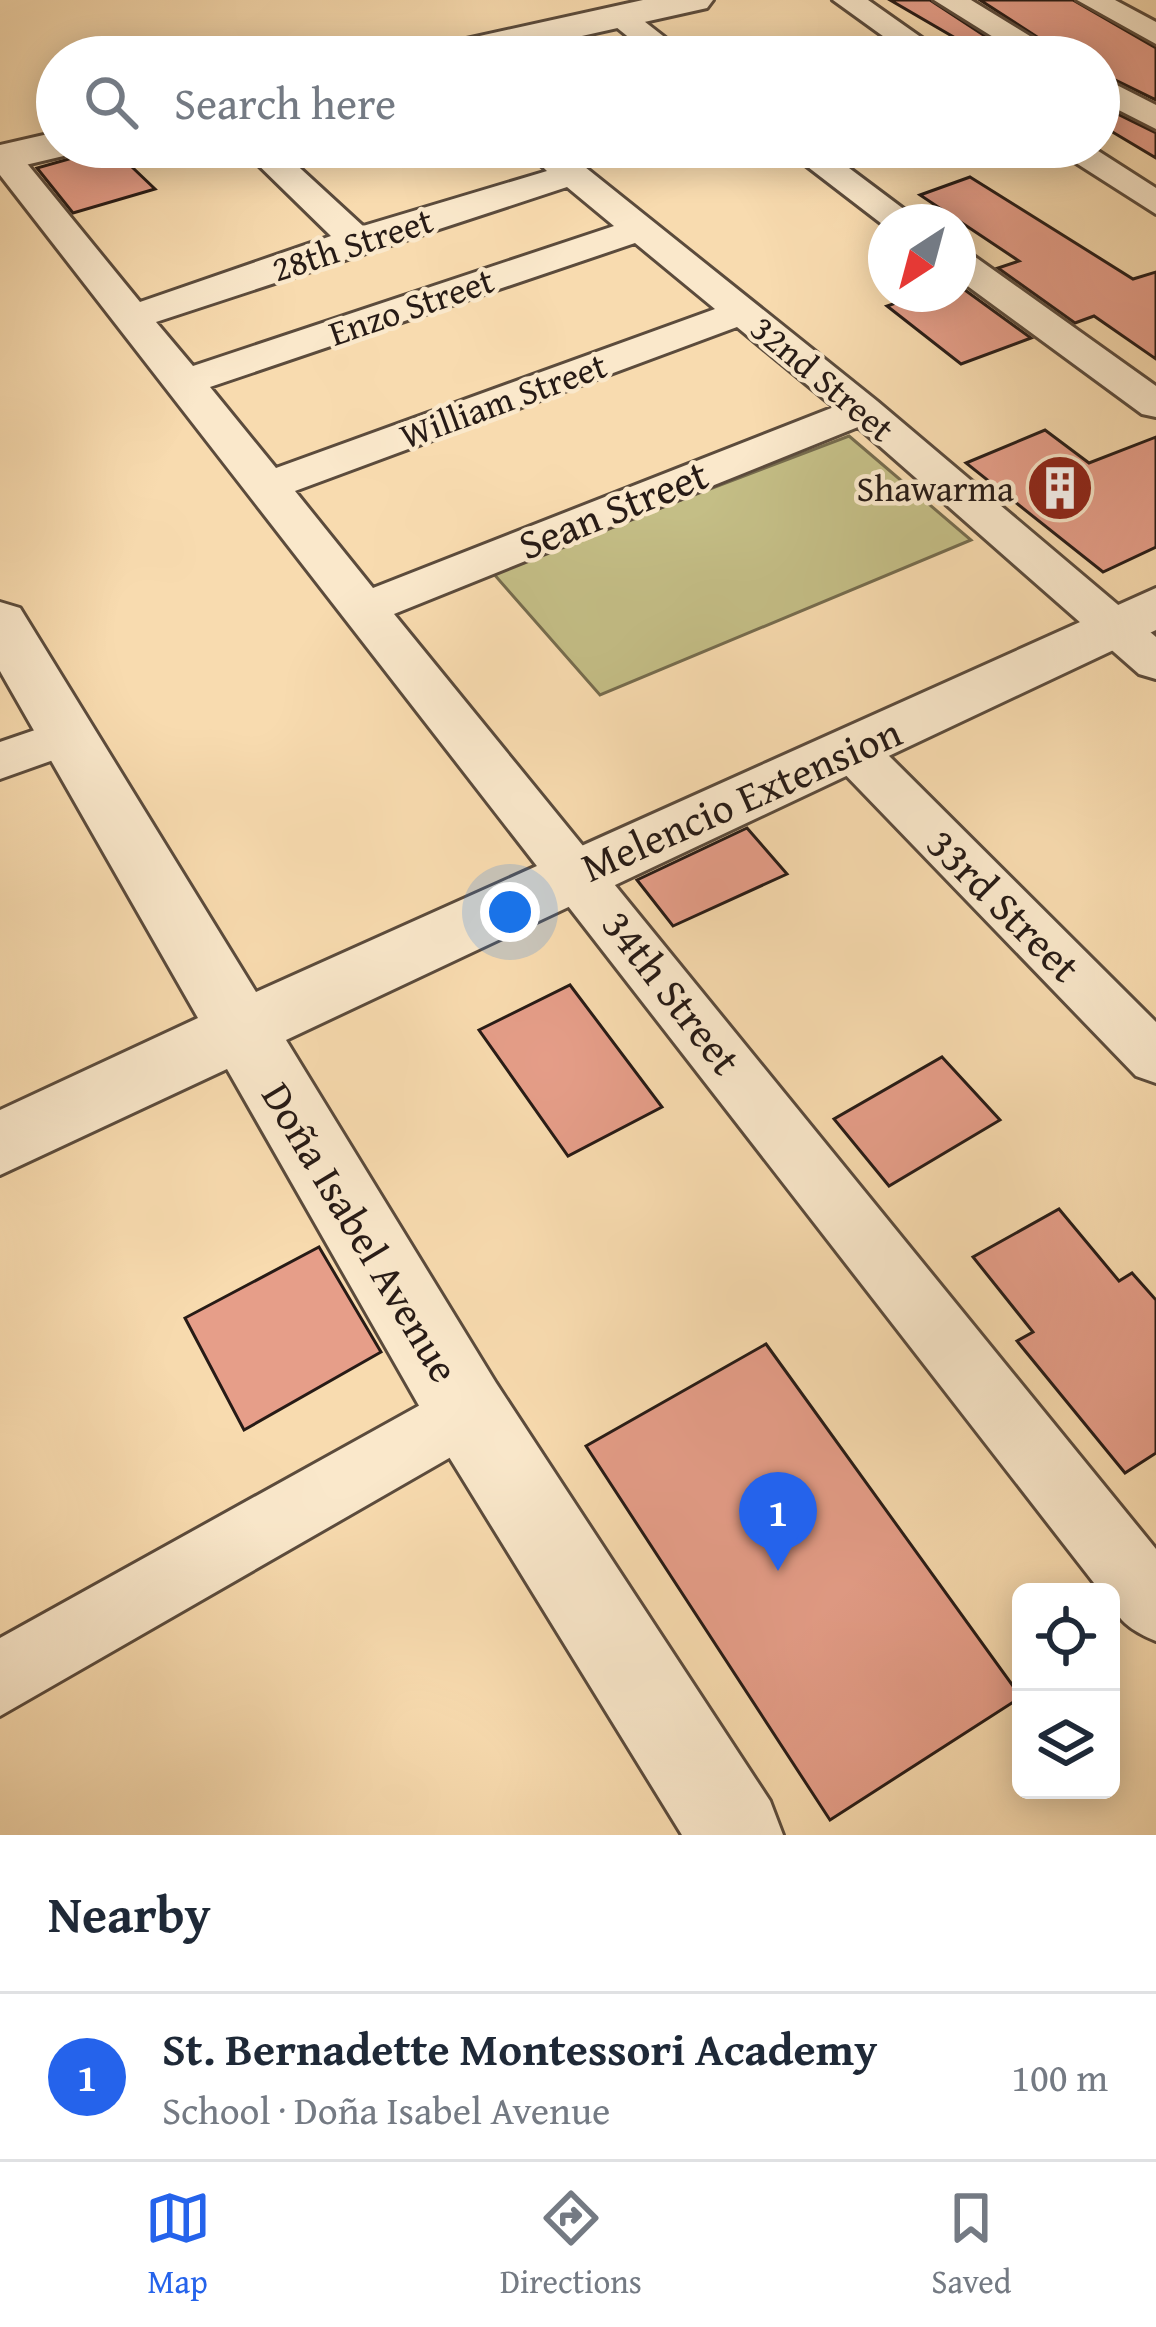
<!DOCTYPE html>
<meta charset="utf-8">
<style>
body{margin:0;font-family:"Gentium Book Plus",serif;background:#f2f2f3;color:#1f2937}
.controls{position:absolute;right:36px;bottom:36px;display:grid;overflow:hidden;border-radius:18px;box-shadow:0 6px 30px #0003}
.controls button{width:108px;height:108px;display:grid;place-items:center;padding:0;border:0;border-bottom:3px solid #e0e1e3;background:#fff;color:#1f2937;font:60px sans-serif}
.compass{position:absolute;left:868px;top:204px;width:108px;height:108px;border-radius:50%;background:#fff;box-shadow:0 6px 30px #0003;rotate:216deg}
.you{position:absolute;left:510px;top:912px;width:42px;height:42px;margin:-30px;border:9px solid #fff;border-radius:50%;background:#1a73e8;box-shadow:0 0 0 18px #1a73e833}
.badge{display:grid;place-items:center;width:78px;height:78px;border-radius:50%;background:#2563eb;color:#fff;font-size:39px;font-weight:700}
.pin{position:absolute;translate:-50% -99px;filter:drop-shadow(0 3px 6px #0008)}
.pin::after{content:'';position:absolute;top:63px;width:42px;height:36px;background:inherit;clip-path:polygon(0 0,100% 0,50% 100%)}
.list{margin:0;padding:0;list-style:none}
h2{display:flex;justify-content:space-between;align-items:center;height:156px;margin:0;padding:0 48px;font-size:51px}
h2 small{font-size:39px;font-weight:400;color:#747a83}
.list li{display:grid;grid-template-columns:78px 1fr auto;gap:36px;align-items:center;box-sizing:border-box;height:168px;padding:0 48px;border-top:3px solid #e0e1e3}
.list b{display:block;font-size:45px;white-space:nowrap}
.list p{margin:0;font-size:39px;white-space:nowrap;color:#747a83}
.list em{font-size:39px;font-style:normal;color:#747a83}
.icon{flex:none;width:66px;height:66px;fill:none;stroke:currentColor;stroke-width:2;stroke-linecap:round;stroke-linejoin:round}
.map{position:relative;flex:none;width:1156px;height:1835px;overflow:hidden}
.search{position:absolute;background:#fff;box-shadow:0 6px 30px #0003;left:36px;right:36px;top:36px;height:132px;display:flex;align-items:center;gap:30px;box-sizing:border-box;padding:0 42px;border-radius:66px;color:#747a83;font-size:45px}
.sheet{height:324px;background:#fff}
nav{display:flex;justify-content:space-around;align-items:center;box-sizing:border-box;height:168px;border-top:3px solid #e0e1e3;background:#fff;font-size:33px;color:#747a83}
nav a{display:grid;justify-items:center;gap:6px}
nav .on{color:#2563eb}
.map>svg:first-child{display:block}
</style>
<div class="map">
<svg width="1156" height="1835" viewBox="0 0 1156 1835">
<rect width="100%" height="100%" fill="#f8dbaf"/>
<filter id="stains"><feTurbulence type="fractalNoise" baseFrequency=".00167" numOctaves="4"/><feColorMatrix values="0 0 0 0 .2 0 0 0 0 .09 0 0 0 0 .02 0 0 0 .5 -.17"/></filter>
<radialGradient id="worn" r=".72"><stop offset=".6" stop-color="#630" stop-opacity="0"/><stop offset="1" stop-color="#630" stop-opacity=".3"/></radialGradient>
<path fill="#c4be86" stroke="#766c4e" stroke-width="3" d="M849,436L971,540L600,695L492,572Z"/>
<path fill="#e69e89" stroke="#271b16" stroke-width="3" d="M890,0H930L1017,57H988Z
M980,0H1073L1156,48V100L1099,72V57H1068Z
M1099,105L1156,133V158L1099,124Z
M111,147L155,189L73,213L37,168Z
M970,177L1133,279L1156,272V359L1094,316L1075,323L998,268L1019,261L920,195Z
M958,285L1031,338L961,364L887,306L922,294H958Z
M1045,430L1089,463L1156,437V547L1103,572L966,463Z
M747,828L787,874L673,926L637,880Z
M570,985L662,1107L568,1156L479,1030Z
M942,1057L1000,1120L889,1186L834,1119Z
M1059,1209L1119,1281L1132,1273L1156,1300V1453L1125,1473L1017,1341L1033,1332L973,1257Z
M319,1247L381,1352L244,1430L185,1318Z
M766,1344L1021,1697L830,1820L586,1446Z"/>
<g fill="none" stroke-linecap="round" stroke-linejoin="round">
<g stroke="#5b4b3c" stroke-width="6">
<path id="minor" d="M833,0H868L949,57H912Z
M934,0H971L1064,57H1025Z
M1077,0H1115L1156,22V44Z
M620,9L631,11L690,57H653L605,18Z
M1099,76L1156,105V129L1099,100Z
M240,147H277L363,226L547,171L522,147H560L877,401L1156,637V679L1139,674L858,427L394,614L1156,1549V1641C1134,1632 1111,1619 1111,1592H1101L0,175V148L16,150L140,302L331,236ZM567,187L614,226L193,366L156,322ZM635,243L715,309L276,468L210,387ZM737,327L834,407L373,588L295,491Z
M782,147H821L921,222H886V227Z
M1051,147H1092L1156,188V214Z
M958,251L971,254L1156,386V417L1142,414L958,279Z
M70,718L87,724L95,736L87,748L0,779V742Z
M853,733L871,738L1156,1022V1083L1136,1076L835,764L828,751L835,738Z
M467,1379L491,1388L500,1411L491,1434L0,1716V1638Z"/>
</g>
<g stroke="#5b4b3c" stroke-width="6">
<path id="tertiary" d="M643,0H713L707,8L488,57H416L421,49Z
M57,132V147H76L72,154L0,171V145Z
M1156,588V630L286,1040L496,1383L770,1801L783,1835H682L438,1439L227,1069L0,1175V1110L198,1018L0,671V602L20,608L256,992Z"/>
</g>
<use href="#minor" fill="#fae8cb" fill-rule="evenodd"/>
<use href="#tertiary" fill="#fae8cb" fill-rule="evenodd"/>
</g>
<defs>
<g id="building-disc" transform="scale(3.45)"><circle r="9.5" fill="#8f2418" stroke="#fae8cb"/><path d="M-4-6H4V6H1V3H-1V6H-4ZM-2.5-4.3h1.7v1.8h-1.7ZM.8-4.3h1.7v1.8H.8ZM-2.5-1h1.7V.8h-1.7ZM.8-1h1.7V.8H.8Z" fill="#fff"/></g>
</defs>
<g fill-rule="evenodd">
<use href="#building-disc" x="1060" y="488"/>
</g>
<g text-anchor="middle" stroke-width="9" stroke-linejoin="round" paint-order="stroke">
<g font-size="36" fill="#271b16" stroke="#fae8cb">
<text transform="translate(352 244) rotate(-18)" y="13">28th Street</text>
<text transform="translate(411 306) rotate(-19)" y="13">Enzo Street</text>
<text transform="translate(823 378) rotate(40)" y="13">32nd Street</text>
<text transform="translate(503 400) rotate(-20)" y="13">William Street</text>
</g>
<g font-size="36" fill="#271b16" stroke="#fae8cb" text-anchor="end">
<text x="1014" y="501">Shawarma</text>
</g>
<g font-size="42" fill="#271b16" stroke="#fae8cb">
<text transform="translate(613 509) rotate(-22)" y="15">Sean Street</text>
<text transform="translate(741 799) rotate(-24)" y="15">Melencio Extension</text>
<text transform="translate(1004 905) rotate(45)" y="15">33rd Street</text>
<text transform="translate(672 992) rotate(52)" y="15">34th Street</text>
<text transform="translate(361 1232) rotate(59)" y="15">Doña Isabel Avenue</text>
</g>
</g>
<rect width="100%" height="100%" filter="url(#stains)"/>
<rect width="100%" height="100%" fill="url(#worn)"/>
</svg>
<div class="controls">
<button><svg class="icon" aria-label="locate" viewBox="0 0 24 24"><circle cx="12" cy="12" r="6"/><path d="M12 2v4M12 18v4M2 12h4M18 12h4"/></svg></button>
<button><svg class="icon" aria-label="layers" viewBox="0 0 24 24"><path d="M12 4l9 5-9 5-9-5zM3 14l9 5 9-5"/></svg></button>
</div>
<svg class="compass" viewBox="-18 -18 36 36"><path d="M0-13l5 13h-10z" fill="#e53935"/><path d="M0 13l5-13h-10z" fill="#747a83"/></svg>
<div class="you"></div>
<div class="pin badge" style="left:778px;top:1571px">1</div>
<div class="search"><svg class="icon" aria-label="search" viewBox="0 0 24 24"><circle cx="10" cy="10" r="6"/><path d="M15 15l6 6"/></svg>Search here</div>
</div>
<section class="sheet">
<h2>Nearby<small></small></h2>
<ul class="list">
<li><span class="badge">1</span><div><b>St. Bernadette Montessori Academy</b><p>School · Doña Isabel Avenue</p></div><em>100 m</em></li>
</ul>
</section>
<nav>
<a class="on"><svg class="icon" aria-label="map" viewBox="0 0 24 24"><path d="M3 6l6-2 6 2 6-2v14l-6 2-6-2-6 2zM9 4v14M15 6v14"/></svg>Map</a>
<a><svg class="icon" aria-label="directions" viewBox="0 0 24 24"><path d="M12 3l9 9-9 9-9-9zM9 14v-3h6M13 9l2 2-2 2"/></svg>Directions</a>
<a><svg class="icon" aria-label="saved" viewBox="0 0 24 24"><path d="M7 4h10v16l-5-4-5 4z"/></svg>Saved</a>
</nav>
